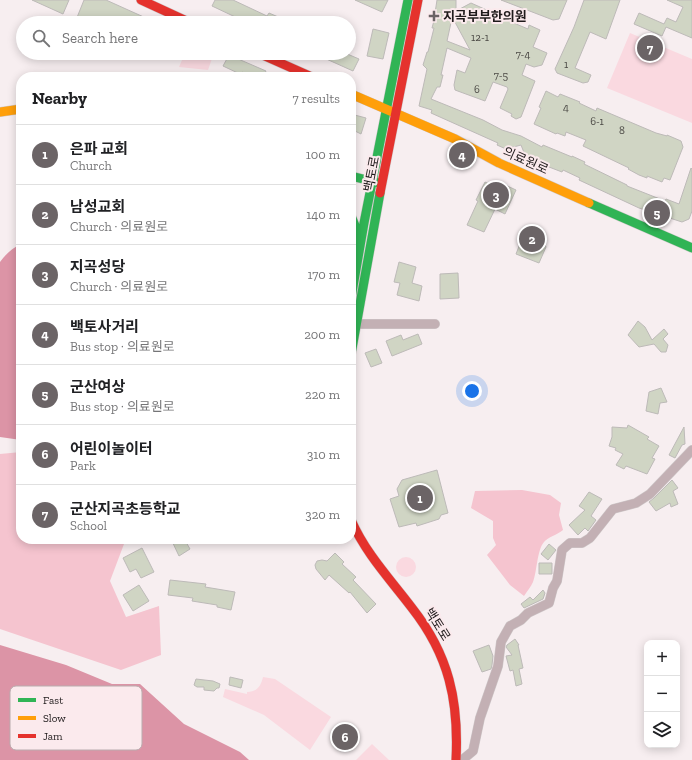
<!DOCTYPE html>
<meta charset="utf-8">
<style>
body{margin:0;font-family:"Zilla Slab","Noto Sans KR",serif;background:#f2f2f2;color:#202124}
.controls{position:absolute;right:12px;bottom:12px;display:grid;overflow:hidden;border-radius:8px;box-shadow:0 2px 10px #0003}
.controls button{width:36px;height:36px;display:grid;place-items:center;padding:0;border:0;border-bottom:1px solid #e0e0e0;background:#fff;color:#202124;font:20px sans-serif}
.you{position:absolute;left:472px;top:391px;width:14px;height:14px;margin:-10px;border:3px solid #fff;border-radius:50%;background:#1a73e8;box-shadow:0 0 0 6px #1a73e833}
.badge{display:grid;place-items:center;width:26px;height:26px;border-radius:50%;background:#6b6466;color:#fff;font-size:13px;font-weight:700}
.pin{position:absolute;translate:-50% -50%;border:2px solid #fff;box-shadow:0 1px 4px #0006}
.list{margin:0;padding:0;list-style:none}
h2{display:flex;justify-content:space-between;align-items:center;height:52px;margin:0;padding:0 16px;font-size:17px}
h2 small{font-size:13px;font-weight:400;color:#757577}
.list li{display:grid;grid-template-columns:26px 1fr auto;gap:12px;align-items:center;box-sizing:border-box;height:60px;padding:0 16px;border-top:1px solid #e0e0e0}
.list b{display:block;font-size:15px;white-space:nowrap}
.list p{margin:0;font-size:13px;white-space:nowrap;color:#757577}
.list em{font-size:13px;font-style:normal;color:#757577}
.icon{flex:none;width:22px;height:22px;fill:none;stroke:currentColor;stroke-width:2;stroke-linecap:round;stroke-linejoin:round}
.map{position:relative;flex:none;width:692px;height:760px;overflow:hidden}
.search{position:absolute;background:#fff;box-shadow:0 2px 10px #0003;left:16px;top:16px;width:340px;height:44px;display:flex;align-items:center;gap:10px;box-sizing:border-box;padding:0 14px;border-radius:22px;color:#757577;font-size:15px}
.panel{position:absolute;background:#fff;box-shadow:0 2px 10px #0003;left:16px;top:72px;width:340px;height:472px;border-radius:16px}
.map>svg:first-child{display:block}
</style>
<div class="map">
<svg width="692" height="760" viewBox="0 0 692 760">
<rect width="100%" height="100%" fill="#f7eef0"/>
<path fill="#fad9e0" d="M630,33L692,59V123L607,88Z
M185,53H214L208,70L179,67Z
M396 567a10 10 0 1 1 20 0a10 10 0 1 1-20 0Z
M263,677L275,679L331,717L310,750L264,715L223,697L225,689L247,694V692C257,692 261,686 263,677Z
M372,744L389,760H356Z"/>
<path fill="#f5c4cf" d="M21,452V539H139L124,544L110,581L126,617L159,606L161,655L121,670L0,629V454Z
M522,490L550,495L561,503L559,515L563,530C557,535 548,537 544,542C537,550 537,572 533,582C531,587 527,591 524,596L510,585L487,555L496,545L493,538V521L471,508L475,491Z"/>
<path fill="#dc94a6" d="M21,244V440L0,437V262C6,254 12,248 21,244Z
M0,645L66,665L112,684H140L184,724L240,752L249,760H0Z"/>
<path fill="#d0d5c4" stroke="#bdbab8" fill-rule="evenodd" d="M32,0H69L63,14Z
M84,0H106L157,23H83L76,20Z
M215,0H233L267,16L269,13L292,23H248L212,6Z
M355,0H388L382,12Z
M437,0H456V11L471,3L509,20V21L528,29L529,25L540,30L533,47L547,53L542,65L534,67L526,64L522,75L535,81L521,117L516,119L511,116L512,114L500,108L508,89L507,87L493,82L485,101L455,90L454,85L457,70L465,73L471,58L447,48L441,75H443L440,87H437L431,99L483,120L502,130L521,136L542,147L543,145L572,157V156L585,162L584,164L627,185V186L665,201L666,199L679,204L691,168L692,169V211L689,219L682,222L639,208L579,180L580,178L563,170L562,172L536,162L525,155L521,145L506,149L497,145L498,143L431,113L432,110L419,106L427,69L423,65L427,52H428L434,28H432L436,13H435ZM452,18L456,24L470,50L447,41Z
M501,0H567L559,19L553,20Z
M584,0H620L606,39L590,32L575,68L591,75L588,82L583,83L557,73L555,69L574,27Z
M667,0H692V38L666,27L662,36L634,24L639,13L664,24L667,18L676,22L683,7Z
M373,29L389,33L383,59L367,56Z
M313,53H345L359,59L353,71Z
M229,55L266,71L263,77H254L242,72L240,74L223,66Z
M546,91L558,97L560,94L580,102L579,103L596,111L597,108L656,133L667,136V135L681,141L683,147L670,180L664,178L662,182L647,176V178L639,175L628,169L629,168L583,146L586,140L566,132L565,136L557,133L556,134L534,124L541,108L539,107Z
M351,114L366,118L361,134L351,129Z
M485,182L501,190L503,184L516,190L505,214L495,209L484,232L467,225L478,201L476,200Z
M527,226L539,231L546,247L539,263L516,254Z
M399,262L416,267L412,283L422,286L419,301L397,295L400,283L394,282Z
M458,273L459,298L440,299V274Z
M638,321L645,327L652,340L664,329L668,334L663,339L668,345L666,352H661L654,344L639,347L628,335Z
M418,334L422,344L392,356L386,341L401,335L403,340Z
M376,349L382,363L371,367L365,353Z
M661,388L667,402L660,403L658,414L646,411L649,392Z
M628,425L649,437L647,439L659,446L652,458L655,459L647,474L626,466L624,469L616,465L623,454L615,450L616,448L609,446L612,437V427L627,428Z
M684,427L685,444L682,445L675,458L669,455Z
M437,470L448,513L441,515L439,519L417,526L416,523L399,527L390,499L399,496L397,489L402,480Z
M672,480L678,488L673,491L678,504L671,507L670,503L656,511L649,502L654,498Z
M589,492L602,499L591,516L596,520L588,531L585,528L578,535L569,525L585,510L579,506Z
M171,539H188L186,542L190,549L179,556Z
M549,544L556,550L548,560L541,554Z
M142,548L154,572L141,578L136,569L130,572L123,558Z
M335,553L344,562L342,564L356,577L353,580L376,604L367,613L350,592L349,593L329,575L325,580L316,569L315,565L317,561L322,560L327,561Z
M539,563H552V574H539Z
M170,580L206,584L205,587L235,592L231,610L217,607V605L192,601L193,598L168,595Z
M139,585L149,601L133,611L123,595Z
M543,590L545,593L543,599L524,608L521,604L530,597L533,600Z
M515,639L519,645H518L523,668L519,669L522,684L516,686L513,670L510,671L506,656L512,655L506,647L507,645Z
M489,645L493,656L492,665L491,669L482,672L473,651Z
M230,677L243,680L241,688L229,685Z
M196,679L213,681L220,684L219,688H217L214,691L204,690V687H197L194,685Z"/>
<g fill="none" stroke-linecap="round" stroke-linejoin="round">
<g stroke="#cfc9ca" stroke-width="10">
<path id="street" d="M351,324H435
M462,760L473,751L480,718L498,666L501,642L510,626L521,620L528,613L549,603L553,588L557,581L562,550L570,543H582L590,538L613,509L636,503L650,494L692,450"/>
</g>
<g stroke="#cfc9ca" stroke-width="10">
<path id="fast" d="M351,176L379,183
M589,203L692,248
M351,216L356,228L358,241
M351,298L364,223L408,0
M351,354L380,193"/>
</g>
<g stroke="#cfc9ca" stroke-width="10">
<path id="slow" d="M351,94L455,139L499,163L589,203
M0,112L21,109"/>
</g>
<g stroke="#cfc9ca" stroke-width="10">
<path id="jam" d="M141,0L191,23
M258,53L312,77
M380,193L418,0
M351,520C366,554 390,579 412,608C449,655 459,701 456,760"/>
</g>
<use href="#street" stroke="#c3b0b4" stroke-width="9"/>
<use href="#fast" stroke="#30b455" stroke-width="9"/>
<use href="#slow" stroke="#ff9f0a" stroke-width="9"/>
<use href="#jam" stroke="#e5322d" stroke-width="9"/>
</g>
<path fill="#6b6466" stroke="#fbeaed" stroke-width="1.5" d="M432 10h4v4h4v4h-4v4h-4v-4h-4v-4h4z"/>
<g text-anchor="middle" stroke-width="4" stroke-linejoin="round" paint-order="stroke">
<g font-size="11" fill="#4b4945">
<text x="480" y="41">12-1</text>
<text x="523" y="58">7-4</text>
<text x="566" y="68">1</text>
<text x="501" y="79">7-5</text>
<text x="477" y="93">6</text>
<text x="566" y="111">4</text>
<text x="597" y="125">6-1</text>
<text x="622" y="134">8</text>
</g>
<g font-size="13" font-weight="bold" fill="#1f1a1b" stroke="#fbeaed" text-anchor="start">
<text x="443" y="21">지곡부부한의원</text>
</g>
<g font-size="13" fill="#1f1a1b" stroke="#fbeaed">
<text transform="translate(526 160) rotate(24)" y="5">의료원로</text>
<text transform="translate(371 174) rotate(-79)" y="5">백토로</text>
<text transform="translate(438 624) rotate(58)" y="5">백토로</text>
</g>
</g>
<rect x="10" y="686" width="132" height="64" rx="6" fill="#fbeaed" stroke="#b9acae" stroke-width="1"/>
<rect x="18" y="698" width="18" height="4" fill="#30b455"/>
<rect x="18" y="716" width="18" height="4" fill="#ff9f0a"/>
<rect x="18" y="734" width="18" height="4" fill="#e5322d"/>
<g font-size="11" fill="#1f1a1b">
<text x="43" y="704">Fast</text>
<text x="43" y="722">Slow</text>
<text x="43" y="740">Jam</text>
</g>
</svg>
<div class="controls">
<button>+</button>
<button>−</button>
<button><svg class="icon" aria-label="layers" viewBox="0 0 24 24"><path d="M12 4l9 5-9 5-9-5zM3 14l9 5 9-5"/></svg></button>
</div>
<div class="you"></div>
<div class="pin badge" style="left:420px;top:498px">1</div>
<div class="pin badge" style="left:532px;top:239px">2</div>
<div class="pin badge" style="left:496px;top:195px">3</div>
<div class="pin badge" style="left:462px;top:155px">4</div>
<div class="pin badge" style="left:657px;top:213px">5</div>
<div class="pin badge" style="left:345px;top:737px">6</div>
<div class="pin badge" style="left:650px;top:48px">7</div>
<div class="search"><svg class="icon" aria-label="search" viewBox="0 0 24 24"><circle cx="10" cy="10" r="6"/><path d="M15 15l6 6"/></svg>Search here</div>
<section class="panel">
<h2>Nearby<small>7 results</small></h2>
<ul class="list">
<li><span class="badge">1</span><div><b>은파 교회</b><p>Church</p></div><em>100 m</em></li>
<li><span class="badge">2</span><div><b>남성교회</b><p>Church · 의료원로</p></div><em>140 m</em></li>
<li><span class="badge">3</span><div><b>지곡성당</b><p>Church · 의료원로</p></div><em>170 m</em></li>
<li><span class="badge">4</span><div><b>백토사거리</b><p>Bus stop · 의료원로</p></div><em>200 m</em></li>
<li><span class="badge">5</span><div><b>군산여상</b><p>Bus stop · 의료원로</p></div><em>220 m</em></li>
<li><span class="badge">6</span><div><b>어린이놀이터</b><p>Park</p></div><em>310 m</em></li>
<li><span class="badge">7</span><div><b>군산지곡초등학교</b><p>School</p></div><em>320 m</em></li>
</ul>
</section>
</div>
